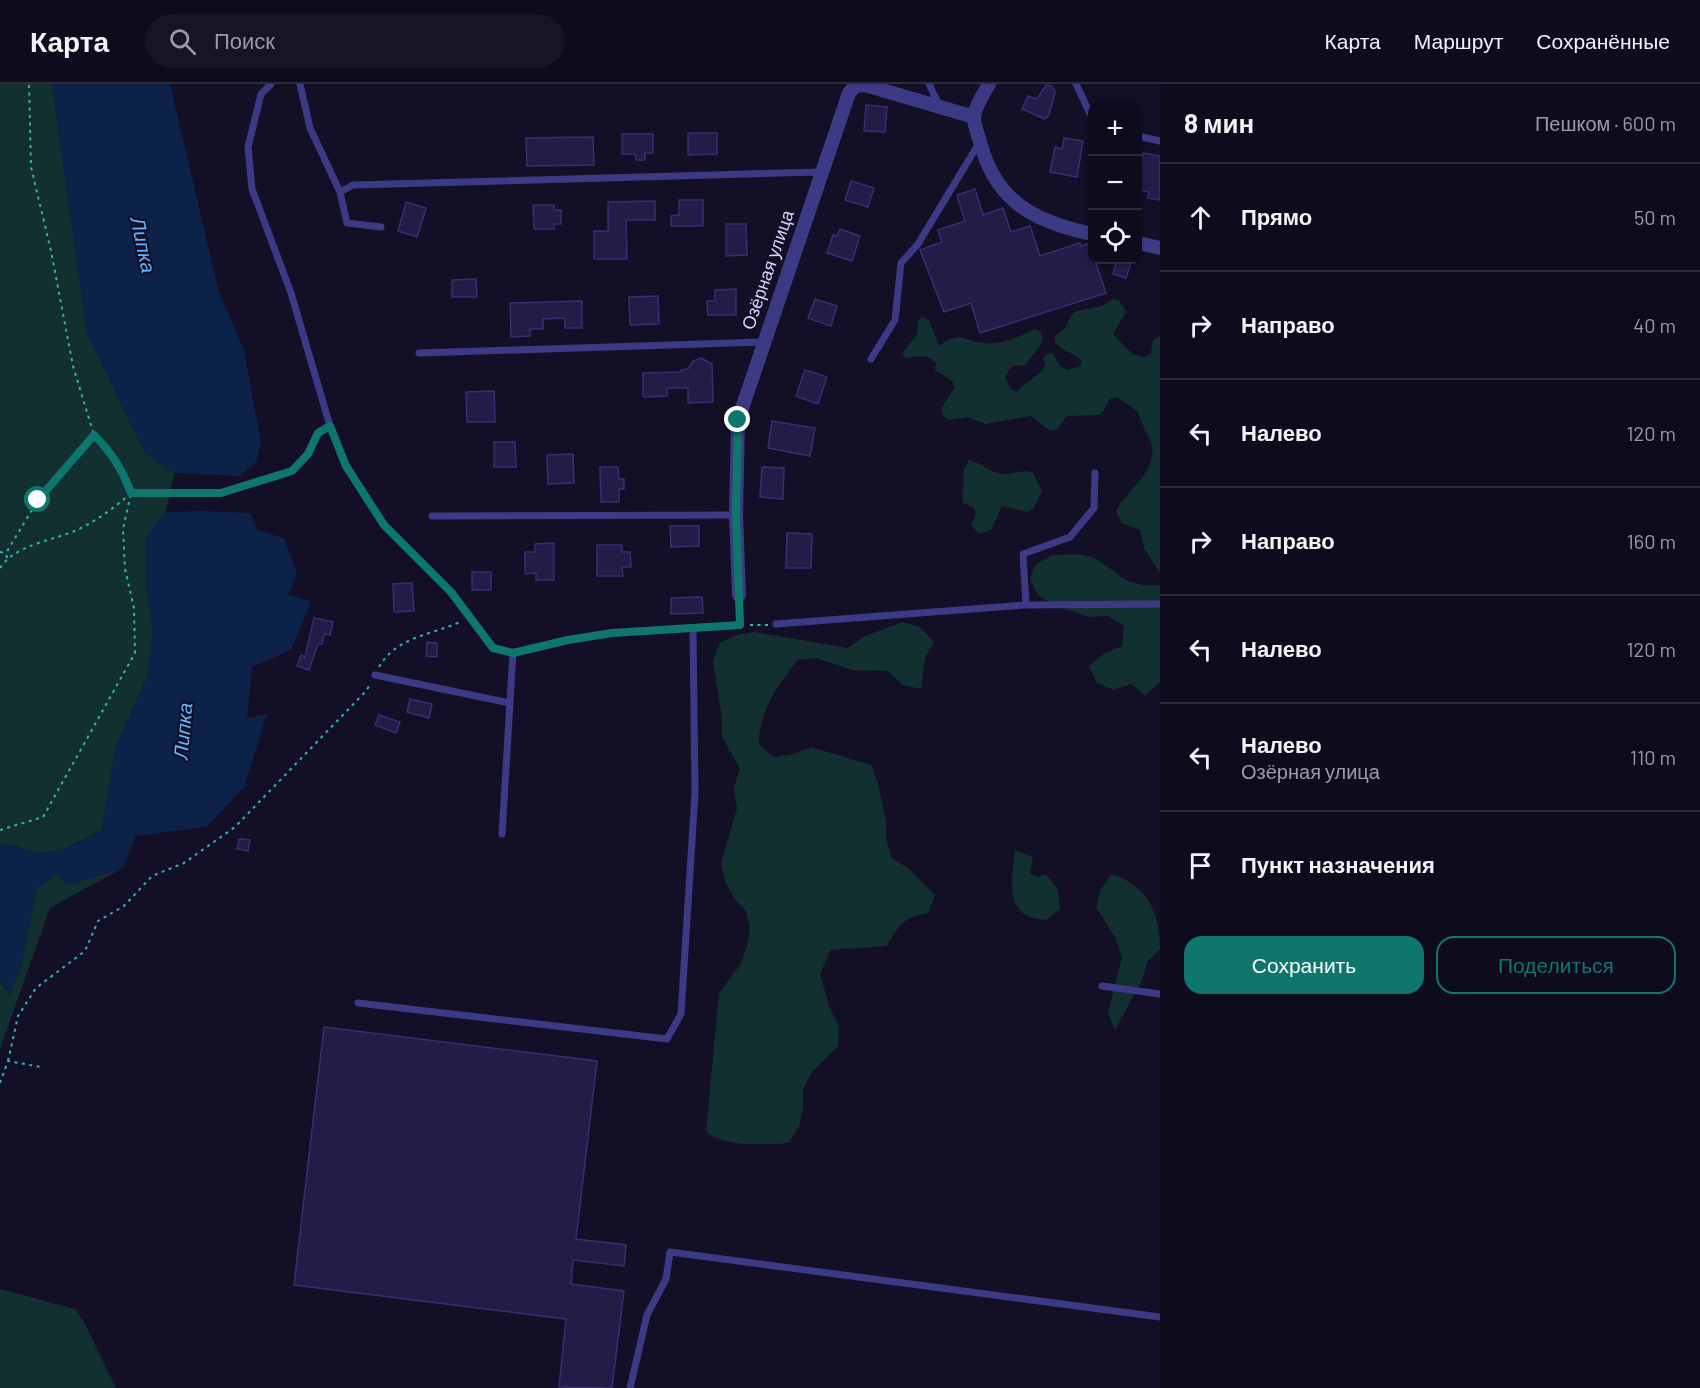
<!DOCTYPE html>
<html lang="ru">
<meta charset="utf-8">
<style>
body{margin:0;font-family:Barlow,sans-serif;background:#171425;color:#f1f3f6}
.controls{position:absolute;right:18px;top:18px;display:grid;overflow:hidden;border-radius:12px;box-shadow:0 2px 4px #0004}
.controls button{width:54px;height:54px;display:grid;place-items:center;padding:0;border:0;border-bottom:2px solid #2e2b3b;background:#0e0b1c;color:#f1f3f6;font:30px sans-serif}
.stop{position:absolute;width:18px;height:18px;margin:-14px;border:4px solid #0f766e;border-radius:50%;background:#fff}
.stop.end{background:#0f766e;border-color:#fff;box-shadow:0 2px 6px #0008}
.list{margin:0;padding:0;list-style:none}
h2{display:flex;justify-content:space-between;align-items:center;height:78px;margin:0;padding:0 24px;font-size:26px}
h2 small{font-size:20px;font-weight:400;color:#9b9ba3}
.list li{display:grid;grid-template-columns:39px 1fr auto;gap:18px;align-items:center;box-sizing:border-box;height:108px;padding:0 24px;border-top:2px solid #2e2b3b}
.list b{display:block;font-size:22px;white-space:nowrap}
.list p{margin:0;font-size:20px;white-space:nowrap;color:#9b9ba3}
.list em{font-size:20px;font-style:normal;color:#9b9ba3}
.actions{display:flex;gap:12px;padding:18px 24px}
.actions a{flex:1;padding:14px 0;border:2px solid #0f766e;border-radius:18px;text-align:center;font-size:21px;color:#0f766e}
.actions .main{background:#0f766e;color:#fff}
.icon{flex:none;width:33px;height:33px;fill:none;stroke:currentColor;stroke-width:2;stroke-linecap:round;stroke-linejoin:round}
.map{position:relative;flex:none;width:1160px;height:1304px;overflow:hidden}
header{display:flex;align-items:center;gap:36px;box-sizing:border-box;height:84px;padding:0 30px;background:#0e0b1c;border-bottom:2px solid #2e2b3b}
header strong{font-size:28px}
nav{display:flex;gap:33px;margin-inline-start:auto;font-size:21px}
.search{width:420px;height:54px;background:#171425;display:flex;align-items:center;gap:15px;box-sizing:border-box;padding:0 21px;border-radius:33px;color:#9b9ba3;font-size:22px}
main{display:flex}
aside{flex:1;background:#0e0b1c}
.map>svg:first-child{display:block}
</style>
<header>
<strong>Карта</strong>
<div class="search"><svg class="icon" aria-label="search" viewBox="0 0 24 24"><circle cx="10" cy="10" r="6"/><path d="M15 15l6 6"/></svg>Поиск</div>
<nav><a>Карта</a><a>Маршрут</a><a>Сохранённые</a></nav>
</header>
<main>
<div class="map">
<svg width="1160" height="1304" viewBox="0 0 1160 1304">
<rect width="100%" height="100%" fill="#130f26"/>
<path fill="#12302f" d="M0,0H52L87,249L145,369L174,389L166,428L146,454V498L153,548L148,591L116,662L102,746C81,756 61,771 36,768C23,766 13,758 0,762Z
M1113,215L1119,216L1126,228L1113,250L1132,270L1145,273L1151,269L1153,256L1160,252V489L1144,464L1140,446L1122,439L1116,427C1126,407 1160,385 1151,359C1147,348 1141,340 1138,328L1117,313L1110,315L1101,331L1067,332L1057,345L1050,347L1031,332L985,340L968,333L948,336L943,331L941,325L955,303L952,297L935,286L936,280C929,269 917,273 906,274L902,270L917,250L918,237L923,233L929,237L939,262C963,245 962,258 984,259C1001,261 1021,252 1035,245L1041,248L1043,254C1039,266 1032,271 1025,281L1012,282L1005,293L1011,305L1017,308C1025,297 1041,292 1045,281L1043,275L1046,270L1052,269L1061,283L1067,286L1080,282L1082,277C1073,269 1062,266 1055,258V252L1066,243L1071,231L1076,227L1102,222Z
M969,376C981,379 992,388 1000,390C1011,392 1022,384 1033,389L1042,407L1033,425L1027,428L1002,422L991,446L979,450L971,441L976,430L974,424L963,419C961,408 965,399 963,388Z
M1052,471C1063,471 1080,469 1091,473C1121,486 1120,504 1160,501V598L1145,612L1132,600L1114,606L1097,599L1089,582L1105,569L1122,562L1124,542L1108,532L1089,533L1054,521L1038,511L1030,494L1036,480Z
M902,538L920,543L934,558L925,574L921,605L903,601L888,587L852,586L816,574L798,576C778,600 758,629 759,661L774,673L794,670L811,663L871,681L878,699L886,737V756L892,774L908,784L935,811L928,829C903,833 899,841 887,862L831,866L820,890L830,925L839,942L838,962L812,988L803,1005V1024L799,1042L789,1059C766,1061 724,1063 706,1048L719,909L740,881L747,863L750,845L746,827L734,814L725,797L721,779L737,724L734,704L740,685L722,653V634L713,577L720,559L737,551L754,548L848,564L863,553Z
M1015,766L1033,773L1030,789L1038,793L1046,790L1058,806L1060,825L1046,836C1040,835 1032,835 1027,832C1005,819 1013,787 1015,766Z
M123,784L50,824L0,965V894L5,906L20,885L37,804L56,790L68,801Z
M1112,790C1148,802 1160,829 1160,865L1148,877L1142,896L1115,946L1108,929L1122,874L1116,855L1096,823L1101,805Z
M0,1205L75,1225L84,1238L116,1304H0Z"/>
<path fill="#0c2248" d="M52,0H170L219,208L244,266L261,359L256,378L240,392L174,389L145,369L87,249Z
M203,427L251,429L257,446L284,454L297,490L288,511L311,517L291,566L252,583L247,634L267,630L244,703L207,743L136,752L123,784L68,801L56,790L37,804L20,885L10,912L0,894V762C13,758 23,766 36,768C60,771 81,757 102,746L116,662L148,591L153,548L146,498V454L166,428Z"/>
<path fill="#241b47" stroke="#3b2d73" stroke-width="1.5" d="M1046,1L1052,2L1055,8L1049,31L1045,35L1022,25L1028,12L1037,15Z
M866,21L887,23L885,48L864,47Z
M688,49H717V70L688,71Z
M622,50H653V69H645V76H636L635,70H622Z
M593,53L594,81L527,82L526,54Z
M1064,54L1083,57L1077,93L1050,88L1055,63L1062,65Z
M1143,69L1160,72V116L1148,114L1149,108L1137,106Z
M851,97L874,104L868,123L845,116Z
M975,105L983,131L1003,124L1011,148L1030,142L1040,172L1080,159L1081,162L1090,159L1092,176H1095L1106,209L980,249L971,219L944,228L920,166L942,158L938,146L965,137L957,111Z
M679,116H703V142H671V132L679,131Z
M655,117V136H626L627,175H594V147H608V118Z
M406,118L426,124L417,153L398,147Z
M533,121H554V126H561V140H554V145H534Z
M726,140H746L747,171L726,172Z
M840,145L860,152L852,177L827,169L833,151L837,152Z
M1117,176H1132L1126,194L1113,190Z
M476,195L477,213H452V196Z
M736,205V231H708L707,217H715V206Z
M658,212L659,240L630,241L629,213Z
M815,215L837,222L831,242L808,234Z
M582,217V244H565V234L543,235V245H530V252L511,253L510,219Z
M701,274L712,280L713,318L688,319V304H667V312L643,313V289L681,288V286L688,285L693,277Z
M805,286L827,293L818,320L796,312Z
M494,307L495,338H467L466,308Z
M772,337L815,344L810,372L768,364Z
M494,358H515L516,383H494Z
M573,370L574,399L548,400L547,371Z
M600,383H618L619,395H624V405H619V418H601Z
M762,383L784,384L783,415L760,413Z
M670,442H699V462L671,463Z
M787,449L812,450L811,484H786Z
M554,459V496H536V489L525,490V468H535V460Z
M597,461H622V468H630L631,483H622L623,492H597Z
M472,488H491V506H472Z
M412,499L414,527L394,528L393,500Z
M702,513L703,529L671,530V514Z
M314,534L333,538L330,551L324,550L322,560H318L309,586L297,582L301,571L305,573Z
M427,558L437,559V573L426,572Z
M410,615L432,620L429,634L407,628Z
M379,631L400,638L396,649L375,641Z
M239,755L250,756L248,767L237,765Z
M324,943L597,977L576,1155L626,1161L624,1182L573,1176L571,1200L624,1207L612,1304L559,1303L566,1235L294,1201Z"/>
<g fill="none" stroke-linecap="round" stroke-linejoin="round">
<path stroke="#2fb8b0" stroke-width="2" stroke-dasharray="3 4.5" stroke-linecap="butt" d="M0,468L6,469
M7,474L6,469L38,416L94,351
M0,484C16,460 52,457 77,446C98,436 114,424 131,409L124,390L111,368L94,351L73,282L51,167L31,83L29,0
M750,541H768
M379,583C396,553 431,551 460,538
M0,746L43,733L135,569L134,524L125,485L123,445L131,409H221L292,387L308,370L318,349L322,347
M8,977L18,932L36,904L85,867L98,837L124,822L152,792L184,779L235,743L366,607L371,599
M0,999L8,977L41,983"/>
<path stroke="#3d3a85" stroke-width="7" d="M271,0L261,10L248,63L252,105L291,209L330,342L346,382L384,441L451,508L493,564L513,569L568,556L612,549L740,541
M300,0L310,44L340,108L353,101L820,88
M929,0L940,23
M1076,0L1092,34
M1138,52L1160,57
M340,108L347,139L381,143
M419,269L763,258
M871,275L895,236L901,179L918,160L979,59
M432,432L736,431
M1026,521L1023,470L1070,453L1094,424L1095,389
M776,540L1026,521L1160,520
M375,591L510,619
M502,750L513,569
M1102,902L1160,910
M358,919L667,955L681,930L695,709L693,544
M630,1304L647,1231L666,1195L670,1168L1160,1233"/>
<path stroke="#3d3a85" stroke-width="14" d="M989,0C984,9 974,24 974,34C974,42 979,53 981,61C997,119 1036,138 1092,150
M1138,159L1160,164
M739,511L736,431L738,336L849,9L855,2L865,1L974,33"/>
</g>
<g fill="none" stroke-linecap="round" stroke-linejoin="round">
<path stroke="#0f766e" stroke-width="8" d="M38,416L94,351C112,369 122,385 131,409H221L292,387L308,370L318,349L330,342L346,382L384,441L451,508L493,564L513,569L568,556L612,549L740,541L736,431L738,336"/>
</g>
<g text-anchor="middle" stroke-width="4.5" stroke-linejoin="round" paint-order="stroke">
<g font-size="18" fill="#d9d4ff" stroke="#130f26">
<text transform="translate(768 186) rotate(-71)" y="6">Озёрная улица</text>
</g>
<g font-size="20" font-style="italic" fill="#62b6ff" stroke="#130f26">
<text transform="translate(143 161) rotate(78)" y="7">Липка</text>
<text transform="translate(183 647) rotate(-85)" y="7">Липка</text>
</g>
</g>
</svg>
<div class="controls">
<button>+</button>
<button>−</button>
<button><svg class="icon" aria-label="locate" viewBox="0 0 24 24"><circle cx="12" cy="12" r="6"/><path d="M12 2v4M12 18v4M2 12h4M18 12h4"/></svg></button>
</div>
<div class="stop" style="left:38px;top:416px"></div>
<div class="stop end" style="left:738px;top:336px"></div>
</div>
<aside>
<h2>8 мин<small>Пешком · 600 m</small></h2>
<ul class="list">
<li><svg class="icon" aria-label="ahead" viewBox="0 0 24 24"><path d="M12 20V5M6 11l6-6 6 6"/></svg><div><b>Прямо</b></div><em>50 m</em></li>
<li><svg class="icon" aria-label="right" viewBox="0 0 24 24"><path d="M7 20v-9h11M14 6l5 5-5 5"/></svg><div><b>Направо</b></div><em>40 m</em></li>
<li><svg class="icon" aria-label="left" viewBox="0 0 24 24"><path d="M17 20v-9H6M10 6l-5 5 5 5"/></svg><div><b>Налево</b></div><em>120 m</em></li>
<li><svg class="icon" aria-label="right" viewBox="0 0 24 24"><path d="M7 20v-9h11M14 6l5 5-5 5"/></svg><div><b>Направо</b></div><em>160 m</em></li>
<li><svg class="icon" aria-label="left" viewBox="0 0 24 24"><path d="M17 20v-9H6M10 6l-5 5 5 5"/></svg><div><b>Налево</b></div><em>120 m</em></li>
<li><svg class="icon" aria-label="left" viewBox="0 0 24 24"><path d="M17 20v-9H6M10 6l-5 5 5 5"/></svg><div><b>Налево</b><p>Озёрная улица</p></div><em>110 m</em></li>
<li><svg class="icon" aria-label="arrive" viewBox="0 0 24 24"><path d="M6 21V4h12l-3 4 3 4H6"/></svg><div><b>Пункт назначения</b></div></li>
</ul>
<div class="actions"><a class="main">Сохранить</a><a>Поделиться</a></div>
</aside>
</main>
